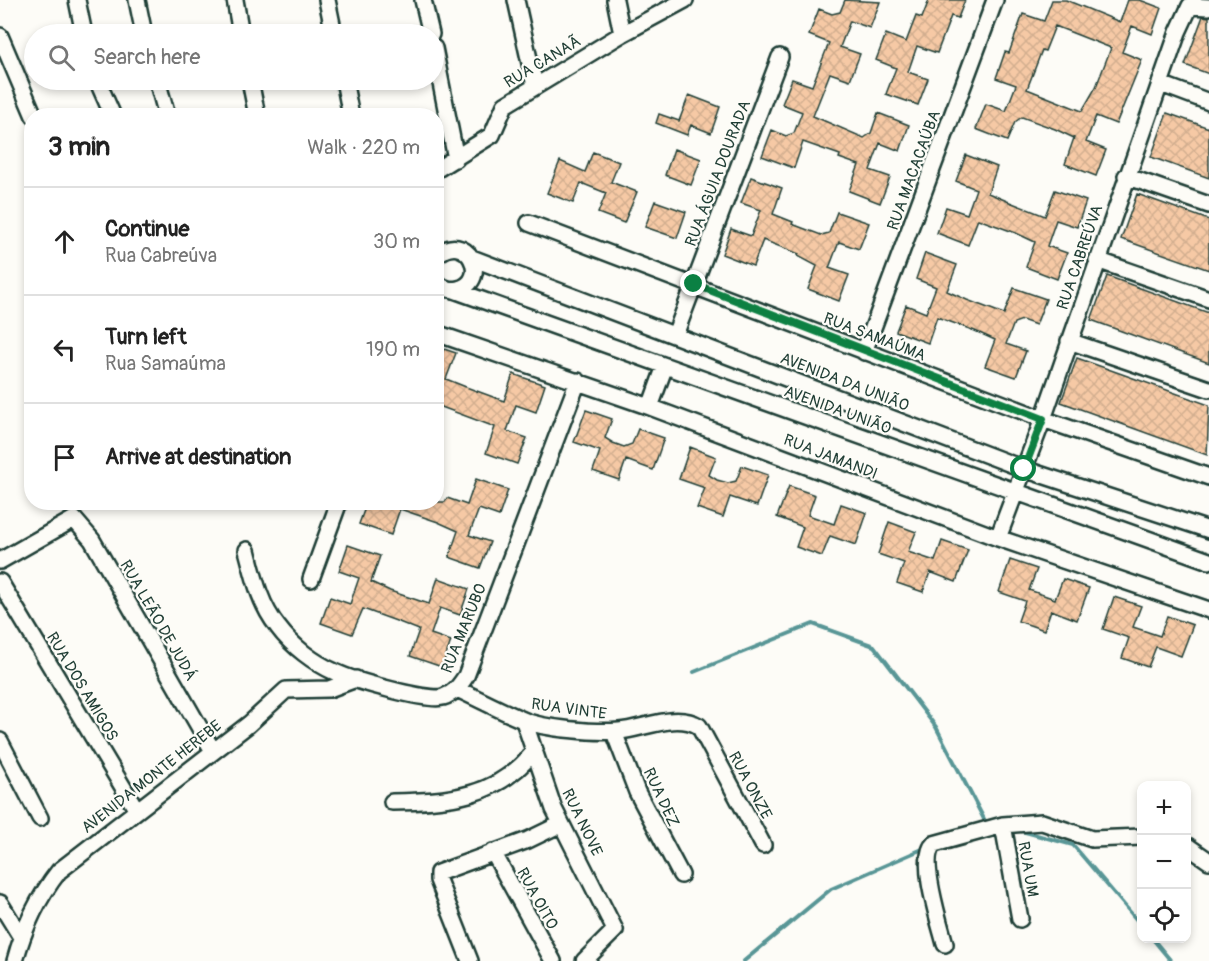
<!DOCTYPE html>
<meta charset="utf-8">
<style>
body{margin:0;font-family:Pangolin,sans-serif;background:#f2f2f2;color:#222}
.controls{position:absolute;right:18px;bottom:18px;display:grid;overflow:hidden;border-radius:12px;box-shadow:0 3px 9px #0003}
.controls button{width:54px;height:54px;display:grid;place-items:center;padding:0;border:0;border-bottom:2px solid #e0e0e0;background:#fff;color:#222;font:30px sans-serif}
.stop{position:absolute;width:18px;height:18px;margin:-14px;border:4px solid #0b8043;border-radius:50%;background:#fff}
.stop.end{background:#0b8043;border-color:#fff;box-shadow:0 2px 6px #0008}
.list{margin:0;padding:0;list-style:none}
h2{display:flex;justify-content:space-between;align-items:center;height:78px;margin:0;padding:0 24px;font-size:26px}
h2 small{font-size:20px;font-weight:400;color:#767676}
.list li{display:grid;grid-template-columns:39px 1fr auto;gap:18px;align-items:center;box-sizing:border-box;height:108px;padding:0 24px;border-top:2px solid #e0e0e0}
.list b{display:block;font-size:22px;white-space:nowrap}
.list p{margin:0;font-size:20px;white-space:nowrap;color:#767676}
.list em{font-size:20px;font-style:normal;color:#767676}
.icon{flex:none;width:33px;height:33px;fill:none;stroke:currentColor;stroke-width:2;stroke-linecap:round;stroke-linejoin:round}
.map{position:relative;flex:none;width:1209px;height:961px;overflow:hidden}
.search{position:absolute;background:#fff;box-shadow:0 3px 9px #0003;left:24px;top:24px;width:420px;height:66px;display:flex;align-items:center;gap:15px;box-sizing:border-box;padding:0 21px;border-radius:33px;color:#767676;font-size:22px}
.panel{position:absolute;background:#fff;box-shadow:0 3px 9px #0003;left:24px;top:108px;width:420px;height:402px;border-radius:24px}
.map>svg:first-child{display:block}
</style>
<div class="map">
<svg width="1209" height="961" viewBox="0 0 1209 961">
<defs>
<pattern id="building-cross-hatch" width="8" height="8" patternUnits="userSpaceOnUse" patternTransform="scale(1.5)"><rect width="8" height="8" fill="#f6c9a5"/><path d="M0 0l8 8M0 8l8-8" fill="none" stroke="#d2ae8f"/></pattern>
</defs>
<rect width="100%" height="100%" fill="#fdfcf7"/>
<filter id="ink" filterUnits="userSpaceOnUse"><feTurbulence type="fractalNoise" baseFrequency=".0167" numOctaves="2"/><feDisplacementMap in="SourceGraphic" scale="12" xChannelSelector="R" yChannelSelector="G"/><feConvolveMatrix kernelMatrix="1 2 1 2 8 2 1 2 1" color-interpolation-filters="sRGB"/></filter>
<g filter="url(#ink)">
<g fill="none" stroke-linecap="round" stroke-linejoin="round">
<path stroke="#599696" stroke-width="4" d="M694,672L813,624L874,646L936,727L985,821L991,823
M1018,830L1073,845L1142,926
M1152,938L1171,961
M744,961L831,889L927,847"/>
</g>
<path fill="url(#building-cross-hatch)" stroke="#1f3d34" stroke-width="1.5" fill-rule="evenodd" d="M845,0L880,2L870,28L850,21L840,47L860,54L850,80L830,73L813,116L864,138L871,133L878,113L909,125L900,151L880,143L870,170L890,177L880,203L849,191L859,165L839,158L840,155L803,142L794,168L762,156L772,130L786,136L794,133L802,112L782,104L792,79L812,86L829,43L809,35L819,9L832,14L840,12Z
M929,0H965L958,18L951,16L937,53L917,46L908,72L928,79L918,105L886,94L896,68L876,60L886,34L906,42L916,16L922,18Z
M1052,0H1066L1120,22L1128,0H1140L1161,8L1152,34L1132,26L1122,52L1142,60L1116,124L1096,116L1086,142L1106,150L1096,176L1065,164L1074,138L1055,129L1022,117L1015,122L1007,141L976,129L986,104L1006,111L1016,85L996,78L1005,52L1009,53L1023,14L1044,21ZM1055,26L1111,48L1096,87L1082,111L1027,89L1042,50L1045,51Z
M1203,16L1209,17V74L1185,65Z
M689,95L720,107L711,133L691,125L687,135L656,123L659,114L679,121Z
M1167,113L1209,128V178L1151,157Z
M674,149L701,159L691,185L665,175Z
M593,152L619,162L611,182L637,192L624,223L598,213L606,193L581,183L573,203L547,193L560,161L585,172Z
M966,155L997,167L988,193L1007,201L1045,216L1055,190L1086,201L1077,227L1056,220L1047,246L1067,253L1057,279L1026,267L1035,242L1016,233L978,219L968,245L937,233L946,207L967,214L976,189L956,181Z
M751,177L782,188L773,214L793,222L792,224L821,235L829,233L837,212L869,223L859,249L839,242L829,268L849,275L839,301L808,289L817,266L798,256L799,254L763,240L753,266L722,254L731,229L751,236L761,210L741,203Z
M1137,194L1209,220V270L1121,239Z
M655,201L686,212L677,238L645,227Z
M925,253L957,265L947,291L967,300L1004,314L1014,288L1046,299L1036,325L1022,320L1014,323L1006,344L1026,351L1016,377L985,366L995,340L975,331L937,317L928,343L896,331L906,305L926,313L936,287L916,279Z
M1107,276L1209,313V363L1091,320Z
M444,349L456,353L446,379L466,387L504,401L513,374L545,385L536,412L516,405L507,431L527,438L517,464L486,453L495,427L436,405V355L441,356Z
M1077,358L1209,405L1207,455L1061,402Z
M586,410L612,419L605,438L613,443L624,447L632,444L638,429L664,438L653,470L626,460L619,480L593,471L600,451L574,442Z
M690,447L716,457L709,475L717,480L728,483L736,481L742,466L768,475L757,506L730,497L723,517L697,508L705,488L679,479Z
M476,479L508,490L499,516L479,509L469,535L490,542L480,568L449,557L458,531L438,522L400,509L391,535L359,524L367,502H445L447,498L467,505Z
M789,486L815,495L808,515L834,524L841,504L867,513L856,545L830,536L822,556L796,547L803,527L777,517Z
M889,522L916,532L908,552L935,561L942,541L968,550L956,582L930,572L923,592L897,583L904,563L878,554Z
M348,545L380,556L371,582L390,591L429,604L438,578L469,589L460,615L440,608L431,634L451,641L442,667L410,656L419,630L399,622L363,609L352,634L321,623L330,597L350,604L359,578L339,571Z
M1010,560L1037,569L1029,590L1055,599L1063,579L1089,588L1077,620L1051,610L1044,630L1018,621L1025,601L999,592Z
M1114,597L1141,606L1133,627L1160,636L1167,616L1193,625L1181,656L1156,647L1148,667L1122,658L1129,638L1103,629Z"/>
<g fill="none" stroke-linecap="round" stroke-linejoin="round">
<g stroke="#1f3d34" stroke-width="20">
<path id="minor" d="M77,0L84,34
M137,0L144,34
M235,0L241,34
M327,0L334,34
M423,0L431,34
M516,0L535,86
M615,0L622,34
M0,36L34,116
M434,48L456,159
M97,80L113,116
M157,80L167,116
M250,80L257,116
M344,80L351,116
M1161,84L1209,102
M436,170L492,135L505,105L622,34L685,0
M1126,176L1209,205
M529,223L1043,419L1209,477
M436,256C467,227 492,281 458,289C449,291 443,288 436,282
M472,258L1024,469L1209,530
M1097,260L1209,299
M454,290L1209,561
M436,333L650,407L998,538L1209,610
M675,335L780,57
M1069,341L1209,389
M864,352L995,0
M650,407L665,366
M998,538L1043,419L1178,32L1190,6L1209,7
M247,550C254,577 260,605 278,627C292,646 314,663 335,672C352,680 428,702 443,697C454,694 460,685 466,676L578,381
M0,561L74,519L92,540L213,751
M311,579L339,502
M0,582L136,809
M457,689C479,699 501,711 523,720C544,729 596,733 619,731C643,729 676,712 699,726L763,845
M524,721L554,809L615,930L584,961
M614,732L637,792L681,875
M0,741L40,818
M392,802C448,801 498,798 535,750
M1003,825L1020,919
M1186,845L1209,861
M493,852L553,961
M0,903L21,937
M945,944C940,924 918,858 934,844L1003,825L1042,822L1092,839L1142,837
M15,961C24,927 37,899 59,871L249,724L286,690L329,689L356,679
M470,961L438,880V873L528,840L561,824"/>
</g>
<use href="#minor" stroke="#fdfcf7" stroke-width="15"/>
</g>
</g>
<g fill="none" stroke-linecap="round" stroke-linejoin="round" filter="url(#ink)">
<path stroke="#0b8043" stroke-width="8" d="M694,284L1043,419L1024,469"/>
</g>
<g text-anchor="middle" stroke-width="4.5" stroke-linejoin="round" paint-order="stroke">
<g font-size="16" fill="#1f3d34" stroke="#fdfcf7">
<text transform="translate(542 61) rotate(-31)" y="6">RUA CANAÃ</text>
<text transform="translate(913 170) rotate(-70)" y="6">RUA MACACAÚBA</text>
<text transform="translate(717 173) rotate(-69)" y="6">RUA ÁGUIA DOURADA</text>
<text transform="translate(1079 257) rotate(-71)" y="6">RUA CABREÚVA</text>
<text transform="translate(875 336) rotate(21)" y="6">RUA SAMAÚMA</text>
<text transform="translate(845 381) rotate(21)" y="6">AVENIDA DA UNIÃO</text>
<text transform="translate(838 409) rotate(20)" y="6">AVENIDA UNIÃO</text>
<text transform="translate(831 456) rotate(21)" y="6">RUA JAMANDI</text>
<text transform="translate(159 620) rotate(60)" y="6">RUA LEÃO DE JUDÁ</text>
<text transform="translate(463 628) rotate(-68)" y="6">RUA MARUBO</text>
<text transform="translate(83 686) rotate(59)" y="6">RUA DOS AMIGOS</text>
<text transform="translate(569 708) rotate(8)" y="6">RUA VINTE</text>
<text transform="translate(151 776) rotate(-38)" y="6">AVENIDA MONTE HEREBE</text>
<text transform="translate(751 785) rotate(62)" y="6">RUA ONZE</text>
<text transform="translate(662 797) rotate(65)" y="6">RUA DEZ</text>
<text transform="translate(583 822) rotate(64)" y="6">RUA NOVE</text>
<text transform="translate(1029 869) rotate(80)" y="6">RUA UM</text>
<text transform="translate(538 898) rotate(61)" y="6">RUA OITO</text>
</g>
</g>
</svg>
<div class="controls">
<button>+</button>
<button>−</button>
<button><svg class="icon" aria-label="locate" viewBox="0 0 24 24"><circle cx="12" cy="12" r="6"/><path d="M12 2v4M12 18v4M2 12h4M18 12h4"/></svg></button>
</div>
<div class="stop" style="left:1024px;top:469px"></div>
<div class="stop end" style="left:694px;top:284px"></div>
<div class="search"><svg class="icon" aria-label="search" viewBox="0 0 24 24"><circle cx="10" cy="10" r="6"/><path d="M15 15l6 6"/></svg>Search here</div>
<section class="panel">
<h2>3 min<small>Walk · 220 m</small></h2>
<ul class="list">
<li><svg class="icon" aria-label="ahead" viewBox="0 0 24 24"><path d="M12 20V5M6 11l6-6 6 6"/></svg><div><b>Continue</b><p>Rua Cabreúva</p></div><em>30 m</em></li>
<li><svg class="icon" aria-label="left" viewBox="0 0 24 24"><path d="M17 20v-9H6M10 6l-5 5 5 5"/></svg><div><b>Turn left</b><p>Rua Samaúma</p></div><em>190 m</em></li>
<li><svg class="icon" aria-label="arrive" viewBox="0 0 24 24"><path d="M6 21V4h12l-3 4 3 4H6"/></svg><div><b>Arrive at destination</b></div></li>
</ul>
</section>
</div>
